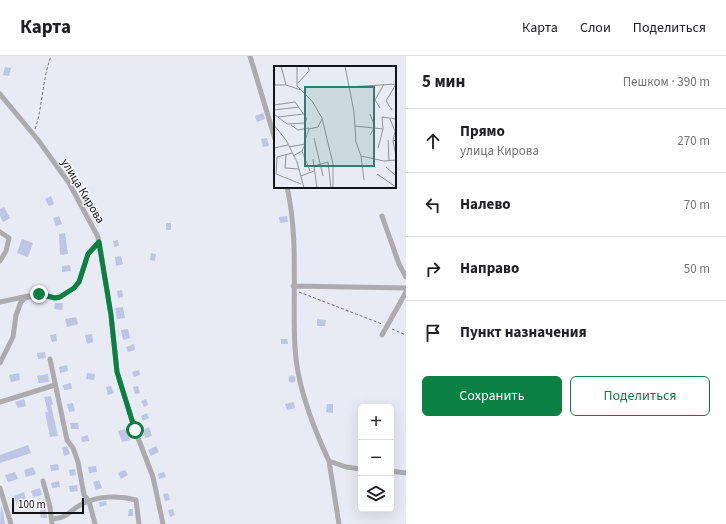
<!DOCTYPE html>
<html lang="ru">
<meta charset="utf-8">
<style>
body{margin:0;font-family:"Source Sans 3",sans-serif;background:#f2f2f2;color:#202124}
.controls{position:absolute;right:12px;bottom:12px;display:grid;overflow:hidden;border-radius:6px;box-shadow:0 4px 16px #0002}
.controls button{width:36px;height:36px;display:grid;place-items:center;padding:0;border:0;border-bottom:1px solid #e0e0e0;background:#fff;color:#202124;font:20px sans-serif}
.scale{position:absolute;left:12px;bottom:10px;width:72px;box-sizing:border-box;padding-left:4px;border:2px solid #121316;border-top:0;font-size:11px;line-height:14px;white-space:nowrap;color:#121316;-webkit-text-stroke:3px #f6f7fd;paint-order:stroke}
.stop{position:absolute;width:12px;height:12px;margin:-9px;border:3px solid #0b8043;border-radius:50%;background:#fff}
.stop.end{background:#0b8043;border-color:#fff;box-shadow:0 1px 4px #0008}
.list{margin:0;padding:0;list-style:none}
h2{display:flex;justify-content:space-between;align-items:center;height:52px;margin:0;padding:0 16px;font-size:17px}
h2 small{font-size:13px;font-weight:400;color:#757577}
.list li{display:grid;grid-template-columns:26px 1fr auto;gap:12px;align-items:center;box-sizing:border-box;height:64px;padding:0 16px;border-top:1px solid #e0e0e0}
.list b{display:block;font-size:15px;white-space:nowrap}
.list p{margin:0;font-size:13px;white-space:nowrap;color:#757577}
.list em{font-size:13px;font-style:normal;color:#757577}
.actions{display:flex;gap:8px;padding:12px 16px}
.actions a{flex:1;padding:9px 0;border:1px solid #0b8043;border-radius:6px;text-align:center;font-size:14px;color:#0b8043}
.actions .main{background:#0b8043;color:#fff}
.icon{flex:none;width:22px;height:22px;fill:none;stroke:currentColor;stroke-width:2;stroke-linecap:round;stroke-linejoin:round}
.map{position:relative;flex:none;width:406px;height:468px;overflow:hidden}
header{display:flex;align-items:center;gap:24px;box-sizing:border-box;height:56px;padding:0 20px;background:#fff;border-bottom:1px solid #e0e0e0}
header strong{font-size:19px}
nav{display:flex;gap:22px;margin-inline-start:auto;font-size:14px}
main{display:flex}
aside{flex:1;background:#fff}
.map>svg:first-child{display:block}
</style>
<header>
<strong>Карта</strong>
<nav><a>Карта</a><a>Слои</a><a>Поделиться</a></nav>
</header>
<main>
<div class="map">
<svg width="406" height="468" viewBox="0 0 406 468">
<rect width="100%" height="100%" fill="#e8eaf4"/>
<path fill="#bec5e5" d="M5,11L11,12L9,20L3,19Z
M263,57L265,63L257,66L255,60Z
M267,82L269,90L263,91L261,83Z
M51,140L54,148L49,150L45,143Z
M4,151L10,162L3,166L0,160V153Z
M59,160L62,168L56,170L53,162Z
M287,160L288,166L280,167L279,161Z
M166,167H171V174H166Z
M65,177L68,198L60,199L59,178Z
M22,183L33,187L28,201L17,197Z
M118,184L119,190L114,191L113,185Z
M151,197L156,198L155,205L150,204Z
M121,200L123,208L116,210L115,201Z
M70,209L71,215L62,216V210Z
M122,234L123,241L118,242L117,235Z
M55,247H63L62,254L54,253Z
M123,251L125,262L117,263L115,252Z
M76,261L78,268L67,271L65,263Z
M317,263L326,264L325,270H317Z
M128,273L130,282L123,284L121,274Z
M56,278L57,285L52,286L50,279Z
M92,278L93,286L87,288L85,279Z
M281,283H287L288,288H281Z
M134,288L135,294L128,296L126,291Z
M45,296L46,302L38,303L37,297Z
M67,309L68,315L60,317L59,311Z
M139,314L140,319L134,321L132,316Z
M19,317L20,324L11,326L9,319Z
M87,317L95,318L94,324L86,323Z
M48,318L49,326L39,327L37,320Z
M288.5 323a3.5 3.5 0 1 1 7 0a3.5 3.5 0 1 1-7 0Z
M71,327L72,333L64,334L63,329Z
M111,330L114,337L108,339L106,331Z
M138,330L140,337L135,338L133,331Z
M51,340L53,348L51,349L58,380L50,381L45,356H48L44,341Z
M24,343L26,350L18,352L15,346Z
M146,343L148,349L144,351L141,345Z
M294,346L295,352L287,354L285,348Z
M73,347L75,355L69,356L67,348Z
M327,348H333V357L326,356Z
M147,357L149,362L143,365L141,360Z
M70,367H78L79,373H71Z
M149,371L152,380L145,382L143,374Z
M126,373L130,384L122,386L118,375Z
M88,379L89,385L82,386L81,381Z
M28,389L31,397L0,407V399Z
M67,390L70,398L64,400L62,392Z
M156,390L159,396L151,400L148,394Z
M58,408L59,414L51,415L50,409Z
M96,410L97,416L89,417L88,411Z
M33,411L36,418L26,421L24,414Z
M75,413L76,419L70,420L69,414Z
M125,414L128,419L121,423L118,417Z
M15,416L18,423L8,426L5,419Z
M164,416L166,421L159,423L158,418Z
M99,424L102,432L96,434L93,426Z
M59,425L60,431L52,432L51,427Z
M77,429L78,435L70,436L69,430Z
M40,432L42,439L33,441L31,435Z
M24,436L26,444L16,447L14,440Z
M168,437L170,444L165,445L163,438Z
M106,445L107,449L100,451L99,446Z
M1,449L3,456L5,468H0Z
M46,453L47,462H41L40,454Z
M129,453H133V460H128Z
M173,453L175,459L170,461L168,454Z"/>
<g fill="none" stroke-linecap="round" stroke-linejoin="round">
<path stroke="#75767d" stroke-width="1" stroke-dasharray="3 2" stroke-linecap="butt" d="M35,73C43,50 42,24 51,0
M299,236L382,268
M392,273L406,279"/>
<path stroke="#acacb0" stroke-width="5" d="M250,0L275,83
M0,38L38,84L69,127L98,181L111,259L117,316L135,374L153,421L163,468
M287,131C299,183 292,239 295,292C297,330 313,371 329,405L346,411L361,413
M382,160L399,208L406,221
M0,176L9,182L6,195L0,205
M293,230L406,232
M0,246L28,240
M382,279L406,236
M50,303L67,384L73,392L78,406L84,439L89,445L95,468
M0,307L13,281L16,259L21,246L25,242L39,238L55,242L60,241L74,232L79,226L88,198L99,186
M0,346L55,329
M329,405L339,468
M391,415L406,417
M43,425L50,451L52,468
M0,432L11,468
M52,463C71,461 68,455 82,448C97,440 119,439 136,444L139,468"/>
</g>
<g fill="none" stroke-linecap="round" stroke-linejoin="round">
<path stroke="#0b8043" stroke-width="5" d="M39,238L55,242L60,241L74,232L79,226L88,198L99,186L111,259L117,316L135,374"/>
</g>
<g text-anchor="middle" stroke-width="3" stroke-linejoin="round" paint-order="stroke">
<g font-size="12" fill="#121316" stroke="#f6f7fd">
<text transform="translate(83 135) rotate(59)" y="4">улица Кирова</text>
</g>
</g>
<g transform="translate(274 10)">
<rect width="122" height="122" fill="#e8eaf4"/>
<path fill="none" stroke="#92949b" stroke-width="1" d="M7,0L12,19M23,0V20L38,35L48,52L59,98V122M71,0L80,46L82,76L87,90L110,95L122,94M0,15L1,19H12L27,24M24,17L35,5L34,0M74,21L122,18M0,39L21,36L33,53L30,57L13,58L0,48M106,42L101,34L110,18M0,44L25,41M118,44L112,35L122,18M96,48L101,61L96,69M4,51L29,48M116,53L121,65L119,75M0,59L12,74L23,96L30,122M17,59L24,64L35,62M81,60L109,63L108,51L122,53M40,72L49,110M114,74L115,95M122,74L119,75L122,90M30,77L35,63L44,61L48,53M15,81L31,78L28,85L19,90M0,82L14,79M104,82L109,63M28,85L36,105M18,87L3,91L2,108L27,118M12,89L11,102L25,103M87,90L90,114M39,93L43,122M40,100L54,96L57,122M112,101L122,110M103,108L122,121M27,110L40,105"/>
<path fill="#347c74" fill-opacity="0.15" stroke="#347c74" stroke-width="2" d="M31,21H100V100H31Z"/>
<rect width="122" height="122" fill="none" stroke="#121316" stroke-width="2"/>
</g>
</svg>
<div class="controls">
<button>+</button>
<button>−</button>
<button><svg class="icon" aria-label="layers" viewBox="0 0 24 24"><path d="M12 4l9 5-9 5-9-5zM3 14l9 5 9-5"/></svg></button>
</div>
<div class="scale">100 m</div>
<div class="stop" style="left:135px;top:374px"></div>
<div class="stop end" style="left:39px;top:238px"></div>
</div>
<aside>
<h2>5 мин<small>Пешком · 390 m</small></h2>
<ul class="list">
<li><svg class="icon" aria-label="ahead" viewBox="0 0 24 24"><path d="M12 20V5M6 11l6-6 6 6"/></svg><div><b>Прямо</b><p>улица Кирова</p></div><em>270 m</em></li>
<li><svg class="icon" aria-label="left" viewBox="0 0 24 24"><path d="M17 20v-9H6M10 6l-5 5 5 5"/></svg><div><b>Налево</b></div><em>70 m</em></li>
<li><svg class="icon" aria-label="right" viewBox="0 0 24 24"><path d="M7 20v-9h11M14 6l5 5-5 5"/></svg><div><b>Направо</b></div><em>50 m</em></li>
<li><svg class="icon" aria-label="arrive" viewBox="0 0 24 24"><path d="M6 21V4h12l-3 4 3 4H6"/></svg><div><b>Пункт назначения</b></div></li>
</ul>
<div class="actions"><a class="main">Сохранить</a><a>Поделиться</a></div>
</aside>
</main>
